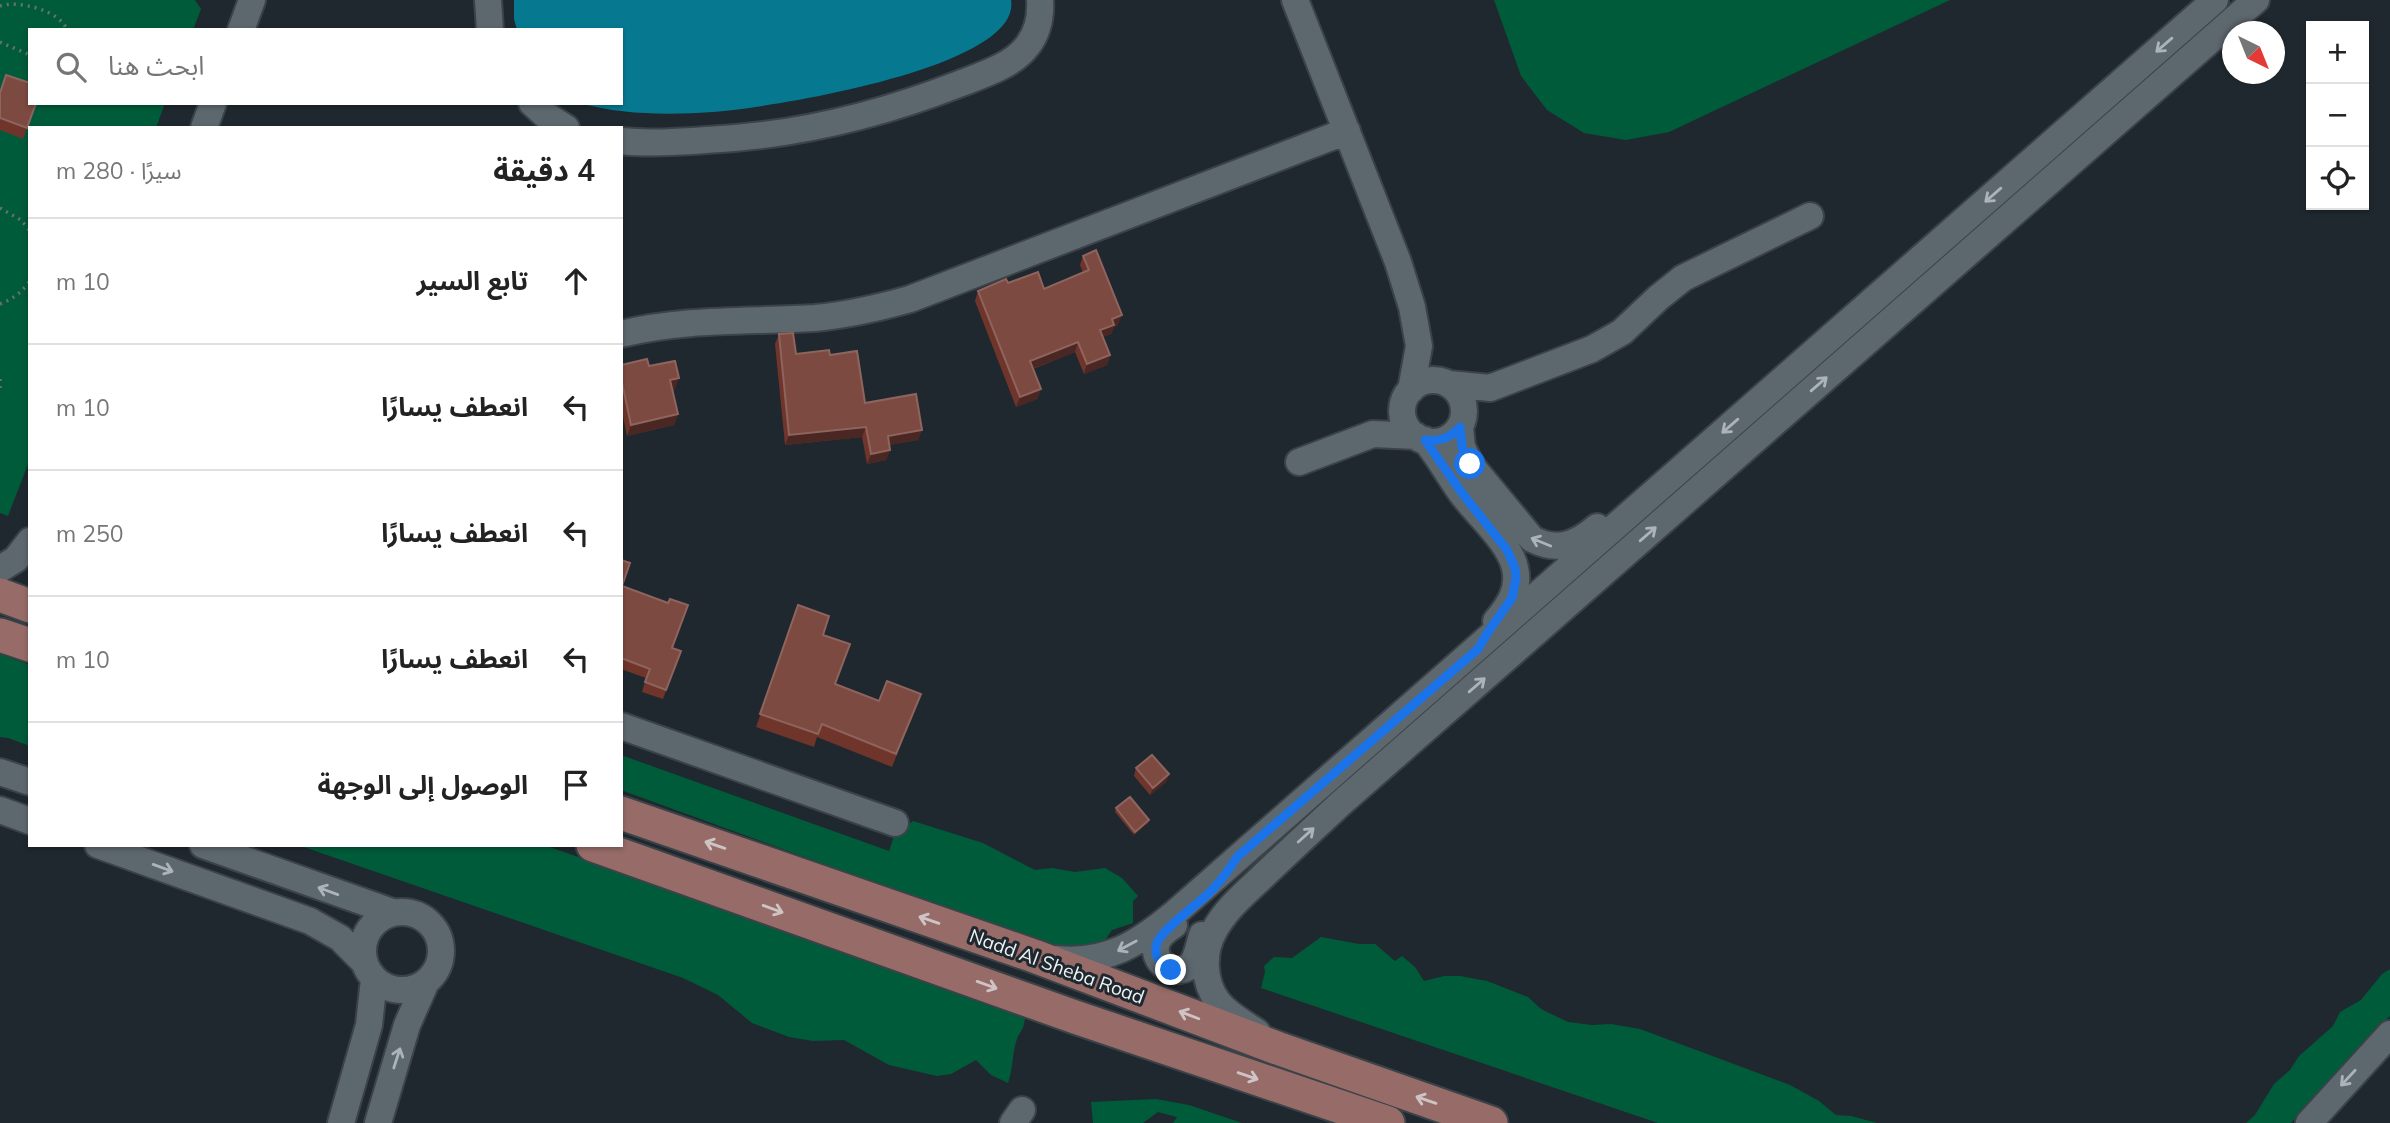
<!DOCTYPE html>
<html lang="ar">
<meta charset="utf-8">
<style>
body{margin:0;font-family:Mulish,"Noto Sans Arabic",sans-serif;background:#f6f6f6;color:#222;direction:rtl}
.controls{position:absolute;right:21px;top:21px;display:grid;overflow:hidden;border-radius:0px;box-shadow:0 2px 5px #0004}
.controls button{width:63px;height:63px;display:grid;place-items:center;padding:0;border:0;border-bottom:2px solid #e0e0e0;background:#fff;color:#222;font:35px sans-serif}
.compass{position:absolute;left:2222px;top:21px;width:63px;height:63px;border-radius:50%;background:#fff;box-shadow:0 2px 5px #0004;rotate:137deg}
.stop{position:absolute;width:21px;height:21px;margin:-16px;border:5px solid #1a73e8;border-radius:50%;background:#fff}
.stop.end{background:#1a73e8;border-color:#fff;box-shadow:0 2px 7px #0008}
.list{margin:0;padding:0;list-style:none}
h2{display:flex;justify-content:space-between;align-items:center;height:91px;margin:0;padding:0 28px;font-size:30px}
h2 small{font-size:23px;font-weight:400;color:#767676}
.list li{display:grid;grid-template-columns:46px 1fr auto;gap:21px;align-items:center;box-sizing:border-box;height:126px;padding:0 28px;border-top:2px solid #e0e0e0}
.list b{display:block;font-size:26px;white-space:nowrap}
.list em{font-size:23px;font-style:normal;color:#767676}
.icon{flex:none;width:38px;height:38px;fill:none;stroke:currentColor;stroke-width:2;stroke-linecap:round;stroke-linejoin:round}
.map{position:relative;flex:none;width:2390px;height:1123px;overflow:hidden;direction:ltr}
.search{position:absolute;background:#fff;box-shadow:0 2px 5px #0004;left:28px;top:28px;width:595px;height:77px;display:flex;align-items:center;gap:18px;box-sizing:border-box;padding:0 24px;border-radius:0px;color:#767676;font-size:26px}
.panel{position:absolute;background:#fff;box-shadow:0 2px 5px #0004;left:28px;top:126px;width:595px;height:721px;border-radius:0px;direction:rtl}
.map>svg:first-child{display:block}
</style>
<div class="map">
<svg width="2390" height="1123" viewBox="0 0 2390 1123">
<rect width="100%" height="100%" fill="#1f282e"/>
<path fill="#005b3a" d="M0,0H195L201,9L193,30H30V103H165L156,128H30V459L8,516L0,513Z
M1494,0H1950L1669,132L1626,140L1584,133L1547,110L1521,76Z
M0,654L30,665V746L8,738L0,737Z
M621,755L889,851L894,836L913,821L983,843L1035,870L1052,868L1075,872L1105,868L1122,878L1138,896L1133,901V923L1112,930L1099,949L1054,948L621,790Z
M298,845H544L1025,1014C1025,1031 1020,1029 1016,1042C1012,1056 1013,1069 1008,1083L991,1075L976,1060L951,1074L937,1076L889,1065L844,1040L813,1041L789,1037L752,1023L718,995L683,978Z
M1321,937L1359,944H1375L1395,961L1402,956L1415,967L1424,981L1444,976H1460L1487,981L1528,997L1541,1009L1568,1022L1592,1025L1611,1024L1640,1029L1790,1085L1819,1101L1836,1115L1851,1116L1877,1123H1658L1261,988L1265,972L1264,966L1274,957L1292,958Z
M2390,969V1016L2367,1038L2291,1123H2246L2255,1115L2274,1084L2290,1070L2299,1056L2333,1026L2340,1012L2361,1000L2382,974Z
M1156,1099L1189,1105L1242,1123H1173L1177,1117L1158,1112L1143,1123H1093L1091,1102Z"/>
<path fill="#067991" d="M514,0H1011C1023,69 762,109 712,112C668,115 622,115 580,103H621V30H517L514,19Z"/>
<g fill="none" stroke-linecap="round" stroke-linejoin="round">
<g stroke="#3b4248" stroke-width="30">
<path id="minor" d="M488,0L490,30
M1295,0L1398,262L1412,307L1419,346L1411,390
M241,30L252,0
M532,103L544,114L566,128
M204,128L213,103
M621,141C649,144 678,142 706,140C795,136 877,116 959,84C982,75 1013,66 1028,45C1038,32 1041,16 1040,0
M621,334C685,318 750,322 815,318C847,315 878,308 910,299L1347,131
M1402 411a31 31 0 1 1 62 0a31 31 0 1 1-62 0Z
M1449,384L1490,388L1592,349L1622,332L1658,298L1683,278L1810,216
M1460,427L1462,447L1470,464L1532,539C1557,552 1576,545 1597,527
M1425,440C1439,457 1449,476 1462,494C1477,514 1510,543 1515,568C1520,589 1509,606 1496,621
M1299,462L1373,434L1416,436
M0,569L16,559L30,541
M621,726L895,823
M0,772L30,782
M0,810L30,821
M98,845L310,921L340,938L364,962
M203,845L392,912
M363 951a39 39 0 1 1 78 0a39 39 0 1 1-78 0Z
M1174,925C1168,929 1161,934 1158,940C1147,962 1179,982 1193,962C1198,954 1199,944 1202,935
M1057,959C1106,964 1138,944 1175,913L2215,0
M1257,1032C1244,1023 1228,1015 1218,1002C1203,982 1202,952 1214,931C1225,910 1244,894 1261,878C1287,853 1313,829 1340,804L2256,0
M341,1123L369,1025L374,979
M378,1123L407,1025L426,982
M1013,1123L1022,1110
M2309,1123L2390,1034"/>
</g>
<g stroke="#3b4248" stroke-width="37">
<path id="major" d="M0,595L30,606
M0,635L30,645
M621,813L1034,956L1277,1048L1491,1123
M593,845L1075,1017L1388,1123"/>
</g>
<path stroke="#687075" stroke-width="3.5" stroke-dasharray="2 5" stroke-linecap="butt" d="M0,6C17,0 60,10 67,30
M0,42L30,55
M0,208L21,220L30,231
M0,304C13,299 22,292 30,281
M0,379V388"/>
<use href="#minor" stroke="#5d676e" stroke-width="26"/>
<use href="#major" stroke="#976c68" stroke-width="33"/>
</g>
<path fill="#6f352b" d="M0,93L36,103L23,139L0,130Z
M1083,256L1118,325L1114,327L1111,334L1103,337L1110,355L1107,365L1084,374L1075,352L1033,369L1041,389L1037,399L1016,407L975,301L978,291L1044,289L1083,273L1080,265Z
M779,334L796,354L830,355L865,403L922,430L918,440L889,445L890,450L886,460L867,464L862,437L785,445L775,344Z
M621,365L649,366L675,389L673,390L678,414L674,425L627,436L621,407Z
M621,560L622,586L672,648L681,651L663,699L642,692L646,678L621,669Z
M798,605L823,635L835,684L879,701L916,707L892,767L817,737L814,747L756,727Z
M1136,768L1169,774L1166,782L1150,795L1134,776Z
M1116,808L1148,823L1134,835L1115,812Z"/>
<path fill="#4a2723" d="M1122,315L1118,325L1114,327L1111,334L1097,340L1100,330L1112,319Z
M1078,342L1075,352L1026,371L1030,361Z
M1110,355L1107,365L1084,374L1087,364Z
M679,378L675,389L667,391L670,380Z
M1041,389L1037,399L1016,407L1020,397Z
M678,414L674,425L627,436L631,425Z
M866,427L862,437L785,445L789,435Z
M922,430L918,440L884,446L888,436Z
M890,450L886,460L867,464L871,454Z
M1169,774L1166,782L1150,795L1153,788Z
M1149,820L1148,823L1134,835L1135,832Z"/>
<path fill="#7d4a41" stroke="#8e645e" stroke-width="2" d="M6,75L30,83V103H36L27,128L0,118V93Z
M1096,250L1122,315L1112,319L1114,325L1100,330L1110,355L1087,364L1078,342L1030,361L1041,389L1020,397L978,291L1006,279L1008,283L1038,272L1044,289L1089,270L1083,256Z
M793,333L796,354L829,350L830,355L857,351L865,403L916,394L922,430L888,436L890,450L871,454L866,427L789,435L779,334Z
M647,359L649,366L675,361L679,378L670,380L678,414L631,425L621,378V365Z
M621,560L630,563L622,586L668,603L670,599L688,605L672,648L681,651L666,690L645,682L650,669L621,658Z
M798,605L829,616L823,635L850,644L835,684L879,701L887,681L921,694L896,754L822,724L818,734L760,714Z
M1152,755L1169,774L1153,788L1136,768Z
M1130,797L1149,820L1135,832L1116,808Z"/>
<defs><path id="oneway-shaft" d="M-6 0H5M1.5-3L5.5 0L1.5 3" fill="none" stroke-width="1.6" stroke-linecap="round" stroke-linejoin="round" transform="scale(1.75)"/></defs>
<g stroke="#acb4b9">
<use href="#oneway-shaft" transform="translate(2164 45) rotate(139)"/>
<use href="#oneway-shaft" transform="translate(1993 195) rotate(139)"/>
<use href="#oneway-shaft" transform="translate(1819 384) rotate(-41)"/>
<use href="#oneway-shaft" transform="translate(1730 426) rotate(139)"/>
<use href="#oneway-shaft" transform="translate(1648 534) rotate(-41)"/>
<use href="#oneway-shaft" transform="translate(1541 542) rotate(-158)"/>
<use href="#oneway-shaft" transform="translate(1477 685) rotate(-41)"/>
<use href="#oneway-shaft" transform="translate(1306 835) rotate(-42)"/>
<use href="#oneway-shaft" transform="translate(163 868) rotate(20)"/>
<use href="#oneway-shaft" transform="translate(328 891) rotate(-160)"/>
<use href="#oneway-shaft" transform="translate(1127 946) rotate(152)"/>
<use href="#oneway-shaft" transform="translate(397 1058) rotate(-72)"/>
<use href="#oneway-shaft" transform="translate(2348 1078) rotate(133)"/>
</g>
<g stroke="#cfc4c5">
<use href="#oneway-shaft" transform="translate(715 845) rotate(-161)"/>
<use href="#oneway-shaft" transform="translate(773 909) rotate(20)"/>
<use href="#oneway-shaft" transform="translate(929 920) rotate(-161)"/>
<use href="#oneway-shaft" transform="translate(987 985) rotate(20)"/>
<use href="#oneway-shaft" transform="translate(1189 1015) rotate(-159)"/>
<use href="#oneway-shaft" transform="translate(1248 1076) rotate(19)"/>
<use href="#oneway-shaft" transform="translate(1426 1100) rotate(-161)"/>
</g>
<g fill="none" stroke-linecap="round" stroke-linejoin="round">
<path stroke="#1a73e8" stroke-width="9" d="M1171,970C1160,965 1153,955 1157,943C1161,930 1198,904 1209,893C1220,882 1229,870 1237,857L1478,649L1488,632L1512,598L1516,578L1515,568L1507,550L1462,493L1425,440C1440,442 1450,438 1460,427L1462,447L1470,464"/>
</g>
<g text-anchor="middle" stroke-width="6" stroke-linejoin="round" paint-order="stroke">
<g font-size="19" fill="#edf3f7" stroke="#1f282e">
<text transform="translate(1057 966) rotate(20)" y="7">Nadd Al Sheba Road</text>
</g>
</g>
</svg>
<div class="controls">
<button>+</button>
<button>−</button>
<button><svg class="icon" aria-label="locate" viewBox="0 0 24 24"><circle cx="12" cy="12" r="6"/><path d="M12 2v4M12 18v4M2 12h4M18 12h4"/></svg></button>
</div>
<svg class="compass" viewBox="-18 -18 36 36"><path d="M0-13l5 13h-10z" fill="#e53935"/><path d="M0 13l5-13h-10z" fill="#767676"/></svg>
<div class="stop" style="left:1470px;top:464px"></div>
<div class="stop end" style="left:1171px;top:970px"></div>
<div class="search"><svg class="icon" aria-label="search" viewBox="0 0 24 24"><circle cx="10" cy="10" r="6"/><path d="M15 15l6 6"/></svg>ابحث هنا</div>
<section class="panel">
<h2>4 دقيقة<small>سيرًا · 280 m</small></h2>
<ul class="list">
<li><svg class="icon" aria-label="ahead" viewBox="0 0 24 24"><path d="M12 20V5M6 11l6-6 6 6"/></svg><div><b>تابع السير</b></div><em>10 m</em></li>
<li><svg class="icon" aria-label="left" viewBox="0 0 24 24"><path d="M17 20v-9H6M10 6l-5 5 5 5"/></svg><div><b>انعطف يسارًا</b></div><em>10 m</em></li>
<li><svg class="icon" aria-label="left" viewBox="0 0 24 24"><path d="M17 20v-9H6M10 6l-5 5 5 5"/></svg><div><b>انعطف يسارًا</b></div><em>250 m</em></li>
<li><svg class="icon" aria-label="left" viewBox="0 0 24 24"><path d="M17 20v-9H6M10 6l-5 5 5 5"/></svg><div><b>انعطف يسارًا</b></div><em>10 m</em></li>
<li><svg class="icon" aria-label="arrive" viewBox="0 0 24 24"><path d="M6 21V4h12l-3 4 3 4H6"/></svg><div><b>الوصول إلى الوجهة</b></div></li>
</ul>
</section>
</div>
